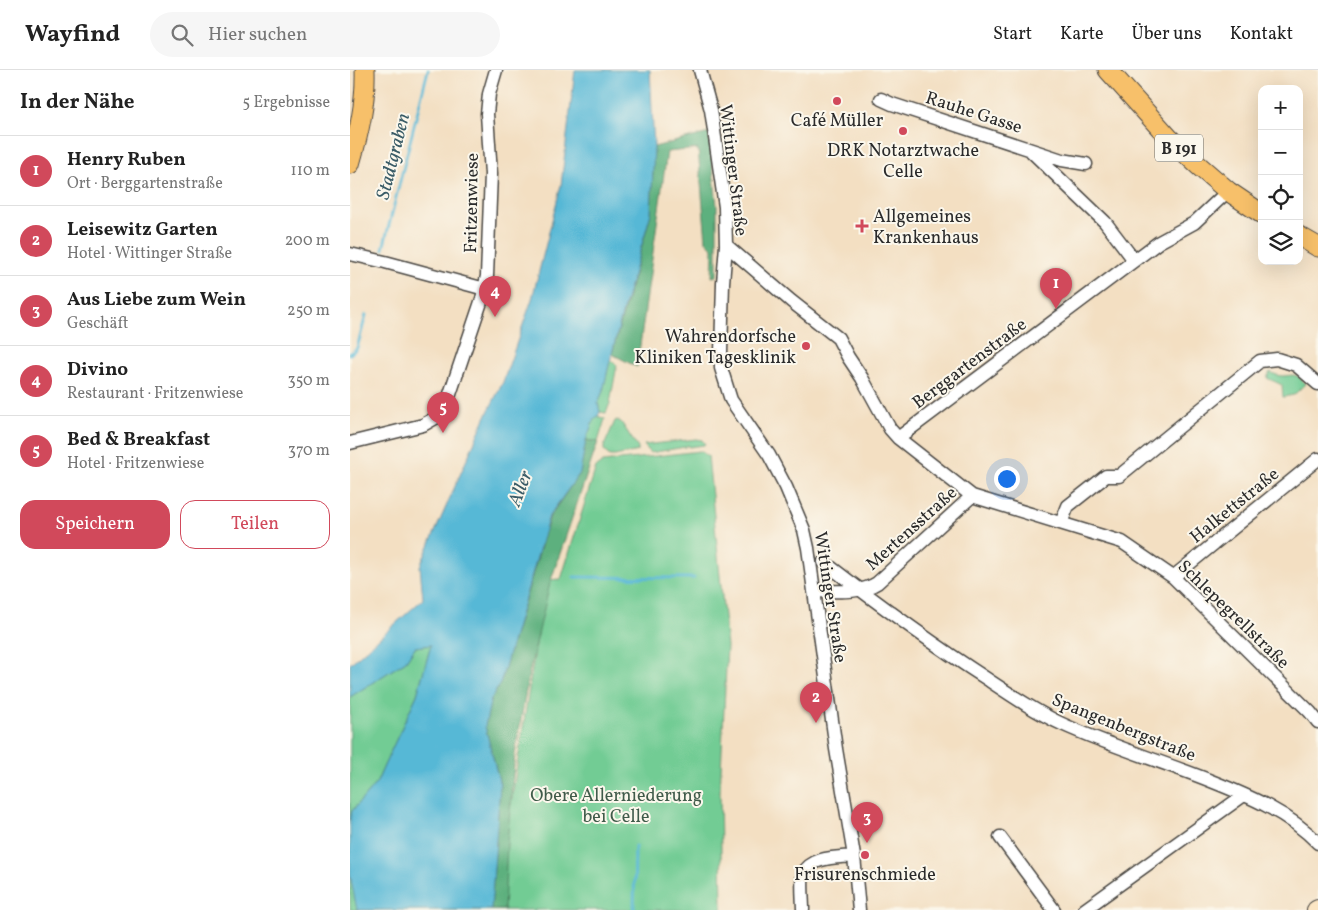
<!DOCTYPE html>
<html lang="de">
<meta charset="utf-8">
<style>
body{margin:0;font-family:Vollkorn,serif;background:#f6f6f6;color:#222}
.controls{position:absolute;right:15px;top:15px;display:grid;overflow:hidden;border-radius:10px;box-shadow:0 5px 20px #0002}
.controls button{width:45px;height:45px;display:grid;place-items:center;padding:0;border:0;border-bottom:1px solid #e0e0e0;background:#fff;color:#222;font:25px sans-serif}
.you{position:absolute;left:656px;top:408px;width:18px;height:18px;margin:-12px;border:4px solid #fff;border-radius:50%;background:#1a73e8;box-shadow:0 0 0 8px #1a73e833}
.badge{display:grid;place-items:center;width:32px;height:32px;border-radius:50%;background:#d1495b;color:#fff;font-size:16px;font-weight:700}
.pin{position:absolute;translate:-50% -41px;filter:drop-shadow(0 1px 2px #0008)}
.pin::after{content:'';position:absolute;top:26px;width:18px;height:15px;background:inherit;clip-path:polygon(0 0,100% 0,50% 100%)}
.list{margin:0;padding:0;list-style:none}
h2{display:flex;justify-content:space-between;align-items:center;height:65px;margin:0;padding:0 20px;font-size:21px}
h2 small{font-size:16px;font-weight:400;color:#767676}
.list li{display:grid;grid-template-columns:32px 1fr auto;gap:15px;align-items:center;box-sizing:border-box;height:70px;padding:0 20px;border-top:1px solid #e0e0e0}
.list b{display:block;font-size:19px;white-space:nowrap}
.list p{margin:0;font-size:16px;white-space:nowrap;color:#767676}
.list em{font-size:16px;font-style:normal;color:#767676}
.actions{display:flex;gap:10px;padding:15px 20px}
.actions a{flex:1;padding:11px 0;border:1px solid #d1495b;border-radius:15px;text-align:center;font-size:18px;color:#d1495b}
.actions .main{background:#d1495b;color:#fff}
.icon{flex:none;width:28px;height:28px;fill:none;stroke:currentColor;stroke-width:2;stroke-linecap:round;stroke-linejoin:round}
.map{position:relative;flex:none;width:968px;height:840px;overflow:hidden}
header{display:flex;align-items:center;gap:30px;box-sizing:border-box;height:70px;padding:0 25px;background:#fff;border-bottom:1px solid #e0e0e0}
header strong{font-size:24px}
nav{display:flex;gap:28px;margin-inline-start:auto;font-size:18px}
.search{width:350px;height:45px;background:#f6f6f6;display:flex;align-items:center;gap:12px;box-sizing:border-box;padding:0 18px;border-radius:28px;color:#767676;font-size:19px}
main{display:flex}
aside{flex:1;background:#fff}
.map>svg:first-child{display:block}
</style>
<header>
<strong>Wayfind</strong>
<div class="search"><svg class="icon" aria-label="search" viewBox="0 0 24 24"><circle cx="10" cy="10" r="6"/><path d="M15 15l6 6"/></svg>Hier suchen</div>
<nav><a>Start</a><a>Karte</a><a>Über uns</a><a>Kontakt</a></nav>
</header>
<main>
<aside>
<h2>In der Nähe<small>5 Ergebnisse</small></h2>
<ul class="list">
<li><span class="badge">1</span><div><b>Henry Ruben</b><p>Ort · Berggartenstraße</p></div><em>110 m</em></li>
<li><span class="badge">2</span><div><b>Leisewitz Garten</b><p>Hotel · Wittinger Straße</p></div><em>200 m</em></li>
<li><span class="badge">3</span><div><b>Aus Liebe zum Wein</b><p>Geschäft</p></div><em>250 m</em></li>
<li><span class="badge">4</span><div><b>Divino</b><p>Restaurant · Fritzenwiese</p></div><em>350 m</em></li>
<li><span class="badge">5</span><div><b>Bed &amp; Breakfast</b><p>Hotel · Fritzenwiese</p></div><em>370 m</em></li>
</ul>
<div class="actions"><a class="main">Speichern</a><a>Teilen</a></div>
</aside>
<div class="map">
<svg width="968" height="840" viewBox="0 0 968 840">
<rect width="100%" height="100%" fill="#fbf7ec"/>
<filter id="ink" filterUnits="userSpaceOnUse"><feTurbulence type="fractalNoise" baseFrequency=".02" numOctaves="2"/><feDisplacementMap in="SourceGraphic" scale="10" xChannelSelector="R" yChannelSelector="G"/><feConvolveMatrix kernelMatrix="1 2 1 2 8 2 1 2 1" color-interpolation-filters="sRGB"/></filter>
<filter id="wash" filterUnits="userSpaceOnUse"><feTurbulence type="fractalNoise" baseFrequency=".0096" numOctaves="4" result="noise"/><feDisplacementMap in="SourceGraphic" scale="20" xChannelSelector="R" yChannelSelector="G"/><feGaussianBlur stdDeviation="1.12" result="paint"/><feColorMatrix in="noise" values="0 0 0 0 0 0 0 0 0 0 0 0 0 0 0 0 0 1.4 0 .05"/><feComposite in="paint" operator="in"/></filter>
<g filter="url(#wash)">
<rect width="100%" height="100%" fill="#f3dfc2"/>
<path fill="#72cc94" stroke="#4e7c60" d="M260,290L267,295L260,333L256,343L250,342L248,333L253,321Z
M920,302C924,304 928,306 933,306C944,305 948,303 955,314L944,325L933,327L932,315L917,308Z
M248,346L255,349L248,372L236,370L244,348Z
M267,350L271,352L288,378V381L265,386H260L256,383L254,380V376L265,351Z
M346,369L352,370L355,374L354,375L339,377L338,375L335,377L300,383L294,375Z
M350,381L358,386L377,576L370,722L372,840H0V805L2,813L151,798L196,510L211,509L246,397L253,392Z
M81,575L67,625L34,696L27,712L2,741L0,750V627L56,591L65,577Z"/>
<path fill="#5db07e" stroke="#446e54" d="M359,63L367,136V206L362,207L363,179L356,171L348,79L317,82L287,297L262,284L301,143L304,77Z
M236,370L248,372L200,513L179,604L165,684L157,774L154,840H141L150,715L135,656L141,629L150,614L200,446L230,403Z"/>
<path fill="#57b8d6" stroke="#417280" d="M225,0H300L304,77L301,143L275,233L259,295L253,321L248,333L250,342L248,346L244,349L236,370L230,403L199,446L150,614L141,629L135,656L150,715L141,840H7L0,805V750L2,741L27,712L34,696L67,625L81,575L65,577L56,591L0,627V594L73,529L70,496L135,348L153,312L182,229L211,115Z"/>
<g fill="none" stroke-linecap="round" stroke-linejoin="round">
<path stroke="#57b8d6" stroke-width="3" d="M33,179L78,0
M0,284L7,278L16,245
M224,507L344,508
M284,840L285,776"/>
</g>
</g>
<g filter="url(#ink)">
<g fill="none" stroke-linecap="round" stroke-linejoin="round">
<g stroke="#494642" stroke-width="15">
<path id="street" d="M350,0L361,40L375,137L376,175L373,213L371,282V298L381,330L419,385L436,417L454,460L458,478L486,679L504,786L509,840
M531,29L542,34L712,90L736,94
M682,82L755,152L784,190
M376,175L441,231L488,268L498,287L512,308L540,359L548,368L622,426L772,472L823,507L960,642L968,652
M0,184L35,192L135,219
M548,368L809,172L844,153L878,121
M0,373L73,355L87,347L97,333L132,229L137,206L141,104L137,44L139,24L146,0
M711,453L718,436L756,406H769L910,291L927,289L946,295L968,314
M474,492C527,533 581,573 637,609C661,625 686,642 712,654C760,676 811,691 861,711C899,726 939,743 968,773
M823,507L968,389
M464,521C485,521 510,524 527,513L622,426
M650,767L704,840
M453,840C453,832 451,810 453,804C461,786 488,788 504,786
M734,840L894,725"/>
</g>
<g stroke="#494642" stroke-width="20">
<path id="secondary" d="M966,840L968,839"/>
</g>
<g stroke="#494642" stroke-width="21">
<path id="primary" d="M758,0L820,69L849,96L878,121L912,144
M0,94C9,63 16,33 15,0
M949,166L968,177"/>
</g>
<use href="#street" stroke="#fff" stroke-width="12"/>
<use href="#secondary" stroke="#fce6c4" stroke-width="18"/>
<use href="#primary" stroke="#f7c06b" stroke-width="19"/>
</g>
</g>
<g fill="#d1495b" stroke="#fbf7ec" stroke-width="2">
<circle cx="487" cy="31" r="5"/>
<circle cx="553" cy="61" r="5"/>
<path d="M509.5 148.5h5v5h5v5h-5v5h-5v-5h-5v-5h5z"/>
<circle cx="456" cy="276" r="5"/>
<circle cx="515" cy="785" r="5"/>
</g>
<g text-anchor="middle" stroke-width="4" stroke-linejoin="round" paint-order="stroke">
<rect fill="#fbf7ec" stroke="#696865" stroke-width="1" x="805" y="64.5" width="48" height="27" rx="4"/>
<g font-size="16" font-weight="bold" fill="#2b2b2b">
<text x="829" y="84">B 191</text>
</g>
<g font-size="18" fill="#2b2b2b" stroke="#fbf7ec">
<text transform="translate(624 42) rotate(18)" y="6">Rauhe Gasse</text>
<text transform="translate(384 100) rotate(83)" y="6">Wittinger Straße</text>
<text transform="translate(121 133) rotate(-89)" y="6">Fritzenwiese</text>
<text transform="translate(619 293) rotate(-37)" y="6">Berggartenstraße</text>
<text transform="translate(884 435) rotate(-39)" y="6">Halkettstraße</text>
<text transform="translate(561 458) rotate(-42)" y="6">Mertensstraße</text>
<text transform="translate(481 527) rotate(81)" y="6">Wittinger Straße</text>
<text transform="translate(884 544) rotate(44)" y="6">Schlepegrellstraße</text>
<text transform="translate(774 657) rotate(22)" y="6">Spangenbergstraße</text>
</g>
<g font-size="18" fill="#2b2b2b" stroke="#fbf7ec">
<text x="487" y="56">Café Müller</text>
<text x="553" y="86">DRK Notarztwache<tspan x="553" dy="21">Celle</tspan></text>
<text x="523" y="152" text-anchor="start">Allgemeines<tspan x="523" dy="21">Krankenhaus</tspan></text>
<text x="446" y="272" text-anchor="end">Wahrendorfsche<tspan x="446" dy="21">Kliniken Tagesklinik</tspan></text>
<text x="515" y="810">Frisurenschmiede</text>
</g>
<g font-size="18" fill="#405b4a" stroke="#fbf7ec">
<text x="266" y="731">Obere Allerniederung<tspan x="266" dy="21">bei Celle</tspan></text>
</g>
<g font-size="19" font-style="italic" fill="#3a5c67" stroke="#fbf7ec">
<text transform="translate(42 86) rotate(-76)" y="7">Stadtgraben</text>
<text transform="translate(169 418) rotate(-69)" y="7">Aller</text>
</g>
</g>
</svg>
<div class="controls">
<button>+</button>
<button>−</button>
<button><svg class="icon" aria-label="locate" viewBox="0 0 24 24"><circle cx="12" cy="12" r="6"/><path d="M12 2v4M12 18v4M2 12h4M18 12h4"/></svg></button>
<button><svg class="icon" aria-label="layers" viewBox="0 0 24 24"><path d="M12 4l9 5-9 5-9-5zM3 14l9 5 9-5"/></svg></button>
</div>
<div class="you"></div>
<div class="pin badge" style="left:706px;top:239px">1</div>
<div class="pin badge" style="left:466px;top:653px">2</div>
<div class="pin badge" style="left:517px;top:773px">3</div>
<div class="pin badge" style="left:145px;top:247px">4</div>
<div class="pin badge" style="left:93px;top:363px">5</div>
</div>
</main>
